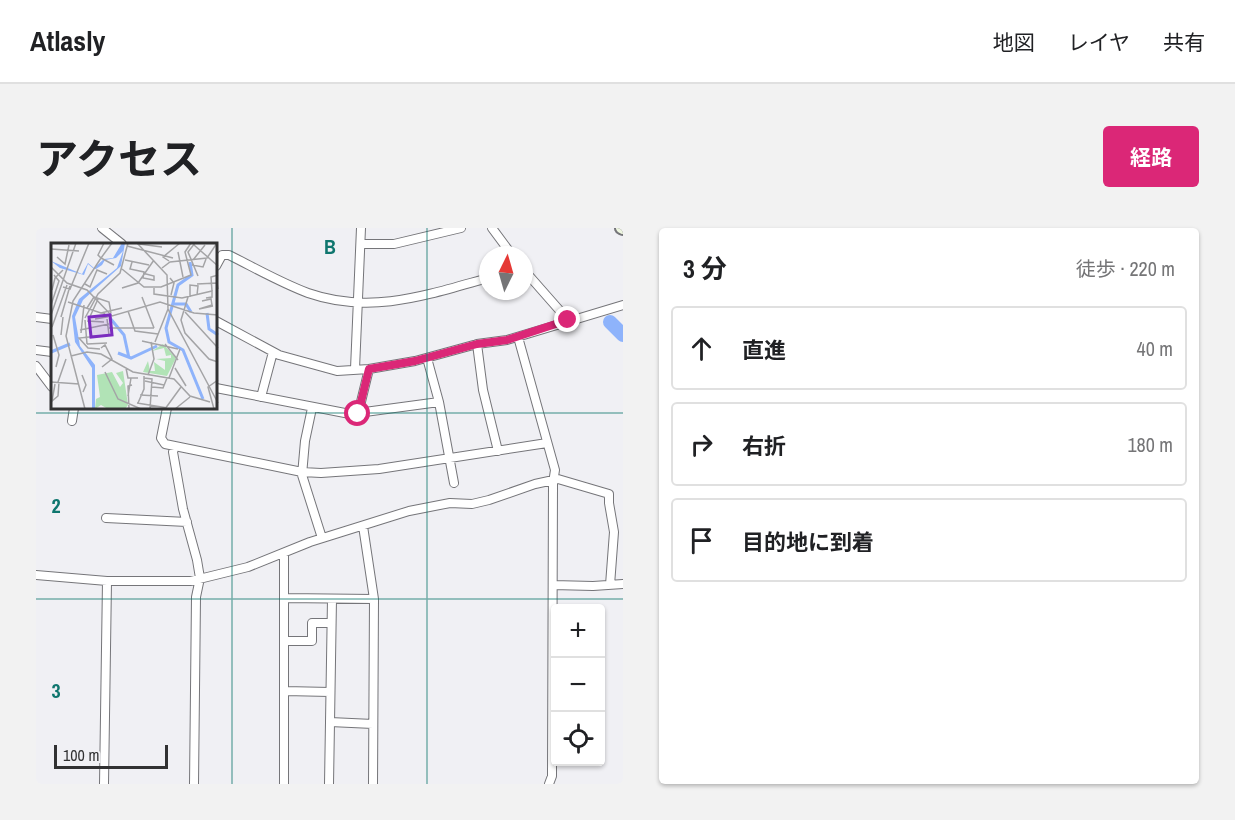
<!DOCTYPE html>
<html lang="ja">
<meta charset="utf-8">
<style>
body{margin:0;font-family:"Archivo Narrow","Noto Sans JP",sans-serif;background:#f2f2f2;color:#202124}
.controls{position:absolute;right:18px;bottom:18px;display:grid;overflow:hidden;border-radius:6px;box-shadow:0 2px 4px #0004}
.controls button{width:54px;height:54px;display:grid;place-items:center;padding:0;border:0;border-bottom:2px solid #e0e0e0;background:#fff;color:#202124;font:30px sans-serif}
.compass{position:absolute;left:443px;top:18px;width:54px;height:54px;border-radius:50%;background:#fff;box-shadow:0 2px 4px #0004;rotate:5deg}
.scale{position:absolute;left:18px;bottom:15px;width:114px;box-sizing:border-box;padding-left:6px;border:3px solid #313132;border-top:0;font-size:16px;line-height:21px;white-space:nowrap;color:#313132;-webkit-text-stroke:4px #f0f0f4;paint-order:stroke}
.stop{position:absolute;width:18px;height:18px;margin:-14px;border:4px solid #db2777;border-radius:50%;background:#fff}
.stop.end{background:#db2777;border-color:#fff;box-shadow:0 2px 6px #0008}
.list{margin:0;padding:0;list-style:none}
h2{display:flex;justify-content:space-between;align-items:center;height:78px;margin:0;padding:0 24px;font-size:26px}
h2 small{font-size:20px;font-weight:400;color:#757577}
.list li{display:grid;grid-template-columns:39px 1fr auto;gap:18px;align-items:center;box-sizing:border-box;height:84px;margin:0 12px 12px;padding:0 12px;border:2px solid #e0e0e0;border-radius:6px}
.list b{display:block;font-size:22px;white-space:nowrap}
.list em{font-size:20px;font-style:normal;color:#757577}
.icon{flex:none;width:33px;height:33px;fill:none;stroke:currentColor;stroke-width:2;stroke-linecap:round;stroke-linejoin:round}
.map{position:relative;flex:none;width:587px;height:556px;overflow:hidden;border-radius:6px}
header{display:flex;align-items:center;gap:36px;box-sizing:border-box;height:84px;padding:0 30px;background:#fff;border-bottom:2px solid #e0e0e0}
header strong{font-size:28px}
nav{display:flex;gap:33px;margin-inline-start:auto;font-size:21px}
.intro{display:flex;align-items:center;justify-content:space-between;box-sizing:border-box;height:144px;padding:0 36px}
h1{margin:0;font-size:42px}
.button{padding:15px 27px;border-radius:6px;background:#db2777;color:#fff;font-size:21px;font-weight:700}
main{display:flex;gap:36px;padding:0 36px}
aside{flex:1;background:#fff;border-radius:6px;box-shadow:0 2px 4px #0004}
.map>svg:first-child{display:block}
</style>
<header>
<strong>Atlasly</strong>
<nav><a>地図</a><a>レイヤ</a><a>共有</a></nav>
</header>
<div class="intro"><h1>アクセス</h1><a class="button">経路</a></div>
<main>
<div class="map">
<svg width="587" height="556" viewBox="0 0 587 556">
<rect width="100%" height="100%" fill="#f0f0f4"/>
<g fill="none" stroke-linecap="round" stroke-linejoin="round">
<path stroke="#8eb3fb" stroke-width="14" d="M574,94L587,107"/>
<g stroke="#757579" stroke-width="10">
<path id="street" d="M66,0L86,16
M456,0L476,27
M325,16H358L425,0
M180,38L186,27H193C219,40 245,55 272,65C335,87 391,67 452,50
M488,42L532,92
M0,89L16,91
M180,93L243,127L301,143L333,141L322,186
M482,109L519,242L517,255L516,548L513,556
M441,116L447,162L462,223
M0,122L16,124
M391,130L403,174L418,255
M0,138L16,159
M319,141L325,0
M333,141L379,133L441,116L471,112L587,77
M180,160L314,186L403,174
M225,169L237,124
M131,180L125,210L129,216L266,244L285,245L343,241L511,215
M276,180L269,213L266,247L286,310
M36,193L38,180
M139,218L137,224L147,281L161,332L164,350L160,369L158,556
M70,290L151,294
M327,298L338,371L337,556
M248,325V556
M0,347L71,353H155L212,339L274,314L373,283L414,275L436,276L453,272L499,256L522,251L573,266V275L578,304L574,357
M517,357L557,358L587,356
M248,370L338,371
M249,413H276V395H295
M249,463L294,464
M294,494L337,496
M68,556L71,353
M293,556L296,371"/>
</g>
<g stroke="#757579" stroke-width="14">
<path id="secondary" d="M585,0L587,1"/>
</g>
<use href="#street" stroke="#fff" stroke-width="8"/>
<use href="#secondary" stroke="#eef6e0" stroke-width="10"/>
</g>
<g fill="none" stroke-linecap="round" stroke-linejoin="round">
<path stroke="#db2777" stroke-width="8" d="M322,186L333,141L379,133L441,116L471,112L532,92"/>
</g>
<path fill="none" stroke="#0f766e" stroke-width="1.5" stroke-opacity="0.55" d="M196,0V556M391,0V556M0,185H587M0,371H587"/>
<g transform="translate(15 15)">
<rect width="166" height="166" fill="#f0f0f4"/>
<path d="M112,101L125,115L116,133L92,129L97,118L99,128H104L103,119L114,127V118L105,116L120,115V112L115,113L113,105L101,108ZM72,128L77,162L74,166H57L50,162L44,166L45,156L49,154L46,132L61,129L69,144L72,140L65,130Z" fill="#b1e3b6"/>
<path d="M71,0H74L70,23L32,57L24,74L29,103L44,122V166H41V125L24,99L21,73L28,56L66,25L72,8L65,15L54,17L51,22L45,26H43L37,21L33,32L9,25L0,18L31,31L37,20L43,25L53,16L62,15Z" fill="#8eb3fb"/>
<path fill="none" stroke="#8eb3fb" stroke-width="3" d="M139,19L141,32L127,42L115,85L118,99L132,107L152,156M123,61H135L140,69M156,70L158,86L167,92M59,75L73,92L78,115M0,109L19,101M67,110L80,115L106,103"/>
<path fill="none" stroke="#a4a4a6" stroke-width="1.5" d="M61,0L50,15L63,22M86,0L116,32L117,66L167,160M144,0L137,9L147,33M88,1L111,4M143,2L167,23M76,3L122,15M0,6L28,8M127,9L132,34M6,14L14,21L18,2M74,17L98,22M142,17L154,2M118,18L112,14L129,0M81,19L79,26L93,29L94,31H95L103,33V37L92,35L93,29M141,22L152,24L155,16M0,24L16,40L36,47L61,73L109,59L143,70L167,72M111,25L119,19L156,15L166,0M71,26L93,44H110L140,32L134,9L140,0M119,35L123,40L120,52M34,41L39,44L46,27L56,31M146,41L166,40L167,46M12,44L19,46L38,0M71,45L87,40L103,17M103,45V51L131,55L161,48V54L155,55M1,47L4,35L12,27M161,48L160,34L167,32M91,54L103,85M137,54L130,77L134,90L158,116L167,119M139,54V42L147,43L146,52M47,56L37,78L53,79M151,58L160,56L161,62L148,66L162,63M17,59L50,70L71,65M0,62L8,38L3,32M36,65L43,54L58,59L60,70M77,68L84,88L107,91M134,69L167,105M0,72L25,0M10,74L19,43M34,75L47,51L69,30L77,0M44,76L56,74L52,69M34,77L36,101M1,84L16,42M58,85H103M29,87L58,81M30,90L33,62M2,92L8,112L5,124M10,92L12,74M91,98L127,106M104,99L117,66M36,101L56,100M114,101L127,117M50,105L54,102L61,116L51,124M49,106L37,105L28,95L58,92L56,76M20,113L36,109L50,111L82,129L123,136L139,153L159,159M75,125L77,135H87M124,125L135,143M54,129L67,156L90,166M31,132L35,142L32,149M97,132L103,116L100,99M93,135L101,136L99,166M118,135L129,106M94,138L113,142M0,139L28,141M7,139L15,116M4,141L1,158L7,153L8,139M101,144L112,145L116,135M89,152L107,153M77,153L80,135M86,160L123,166M87,160L93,146V133M34,166L15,93L22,58L50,15L47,12L53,0M78,166L77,143L81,142M114,166L130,144M124,166L139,154M163,166L157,144L167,137"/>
<path fill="#7b2cbf" fill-opacity="0.15" stroke="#7b2cbf" stroke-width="3" d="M59,72L61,92L40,94L38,74Z"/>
<rect width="166" height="166" fill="none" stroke="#313132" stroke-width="3"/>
</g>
<g font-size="20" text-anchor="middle" font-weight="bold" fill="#0f766e" stroke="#f0f0f4" stroke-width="5" stroke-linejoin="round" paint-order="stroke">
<text x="294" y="26">B</text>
<text x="20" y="285">2</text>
<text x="20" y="470">3</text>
</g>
</svg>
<div class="controls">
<button>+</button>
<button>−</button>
<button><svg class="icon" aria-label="locate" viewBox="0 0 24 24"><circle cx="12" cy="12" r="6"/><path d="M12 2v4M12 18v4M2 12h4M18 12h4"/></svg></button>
</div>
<svg class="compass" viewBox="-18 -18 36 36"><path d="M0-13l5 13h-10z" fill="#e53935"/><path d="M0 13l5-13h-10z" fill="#757577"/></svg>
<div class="scale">100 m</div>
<div class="stop" style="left:322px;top:186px"></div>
<div class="stop end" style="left:532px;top:92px"></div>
</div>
<aside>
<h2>3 分<small>徒歩 · 220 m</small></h2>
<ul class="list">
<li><svg class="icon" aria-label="ahead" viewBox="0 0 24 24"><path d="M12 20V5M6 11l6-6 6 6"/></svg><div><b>直進</b></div><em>40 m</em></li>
<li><svg class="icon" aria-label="right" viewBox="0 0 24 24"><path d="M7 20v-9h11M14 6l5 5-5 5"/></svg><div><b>右折</b></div><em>180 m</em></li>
<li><svg class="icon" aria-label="arrive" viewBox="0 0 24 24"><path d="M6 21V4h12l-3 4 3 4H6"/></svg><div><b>目的地に到着</b></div></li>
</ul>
</aside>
</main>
